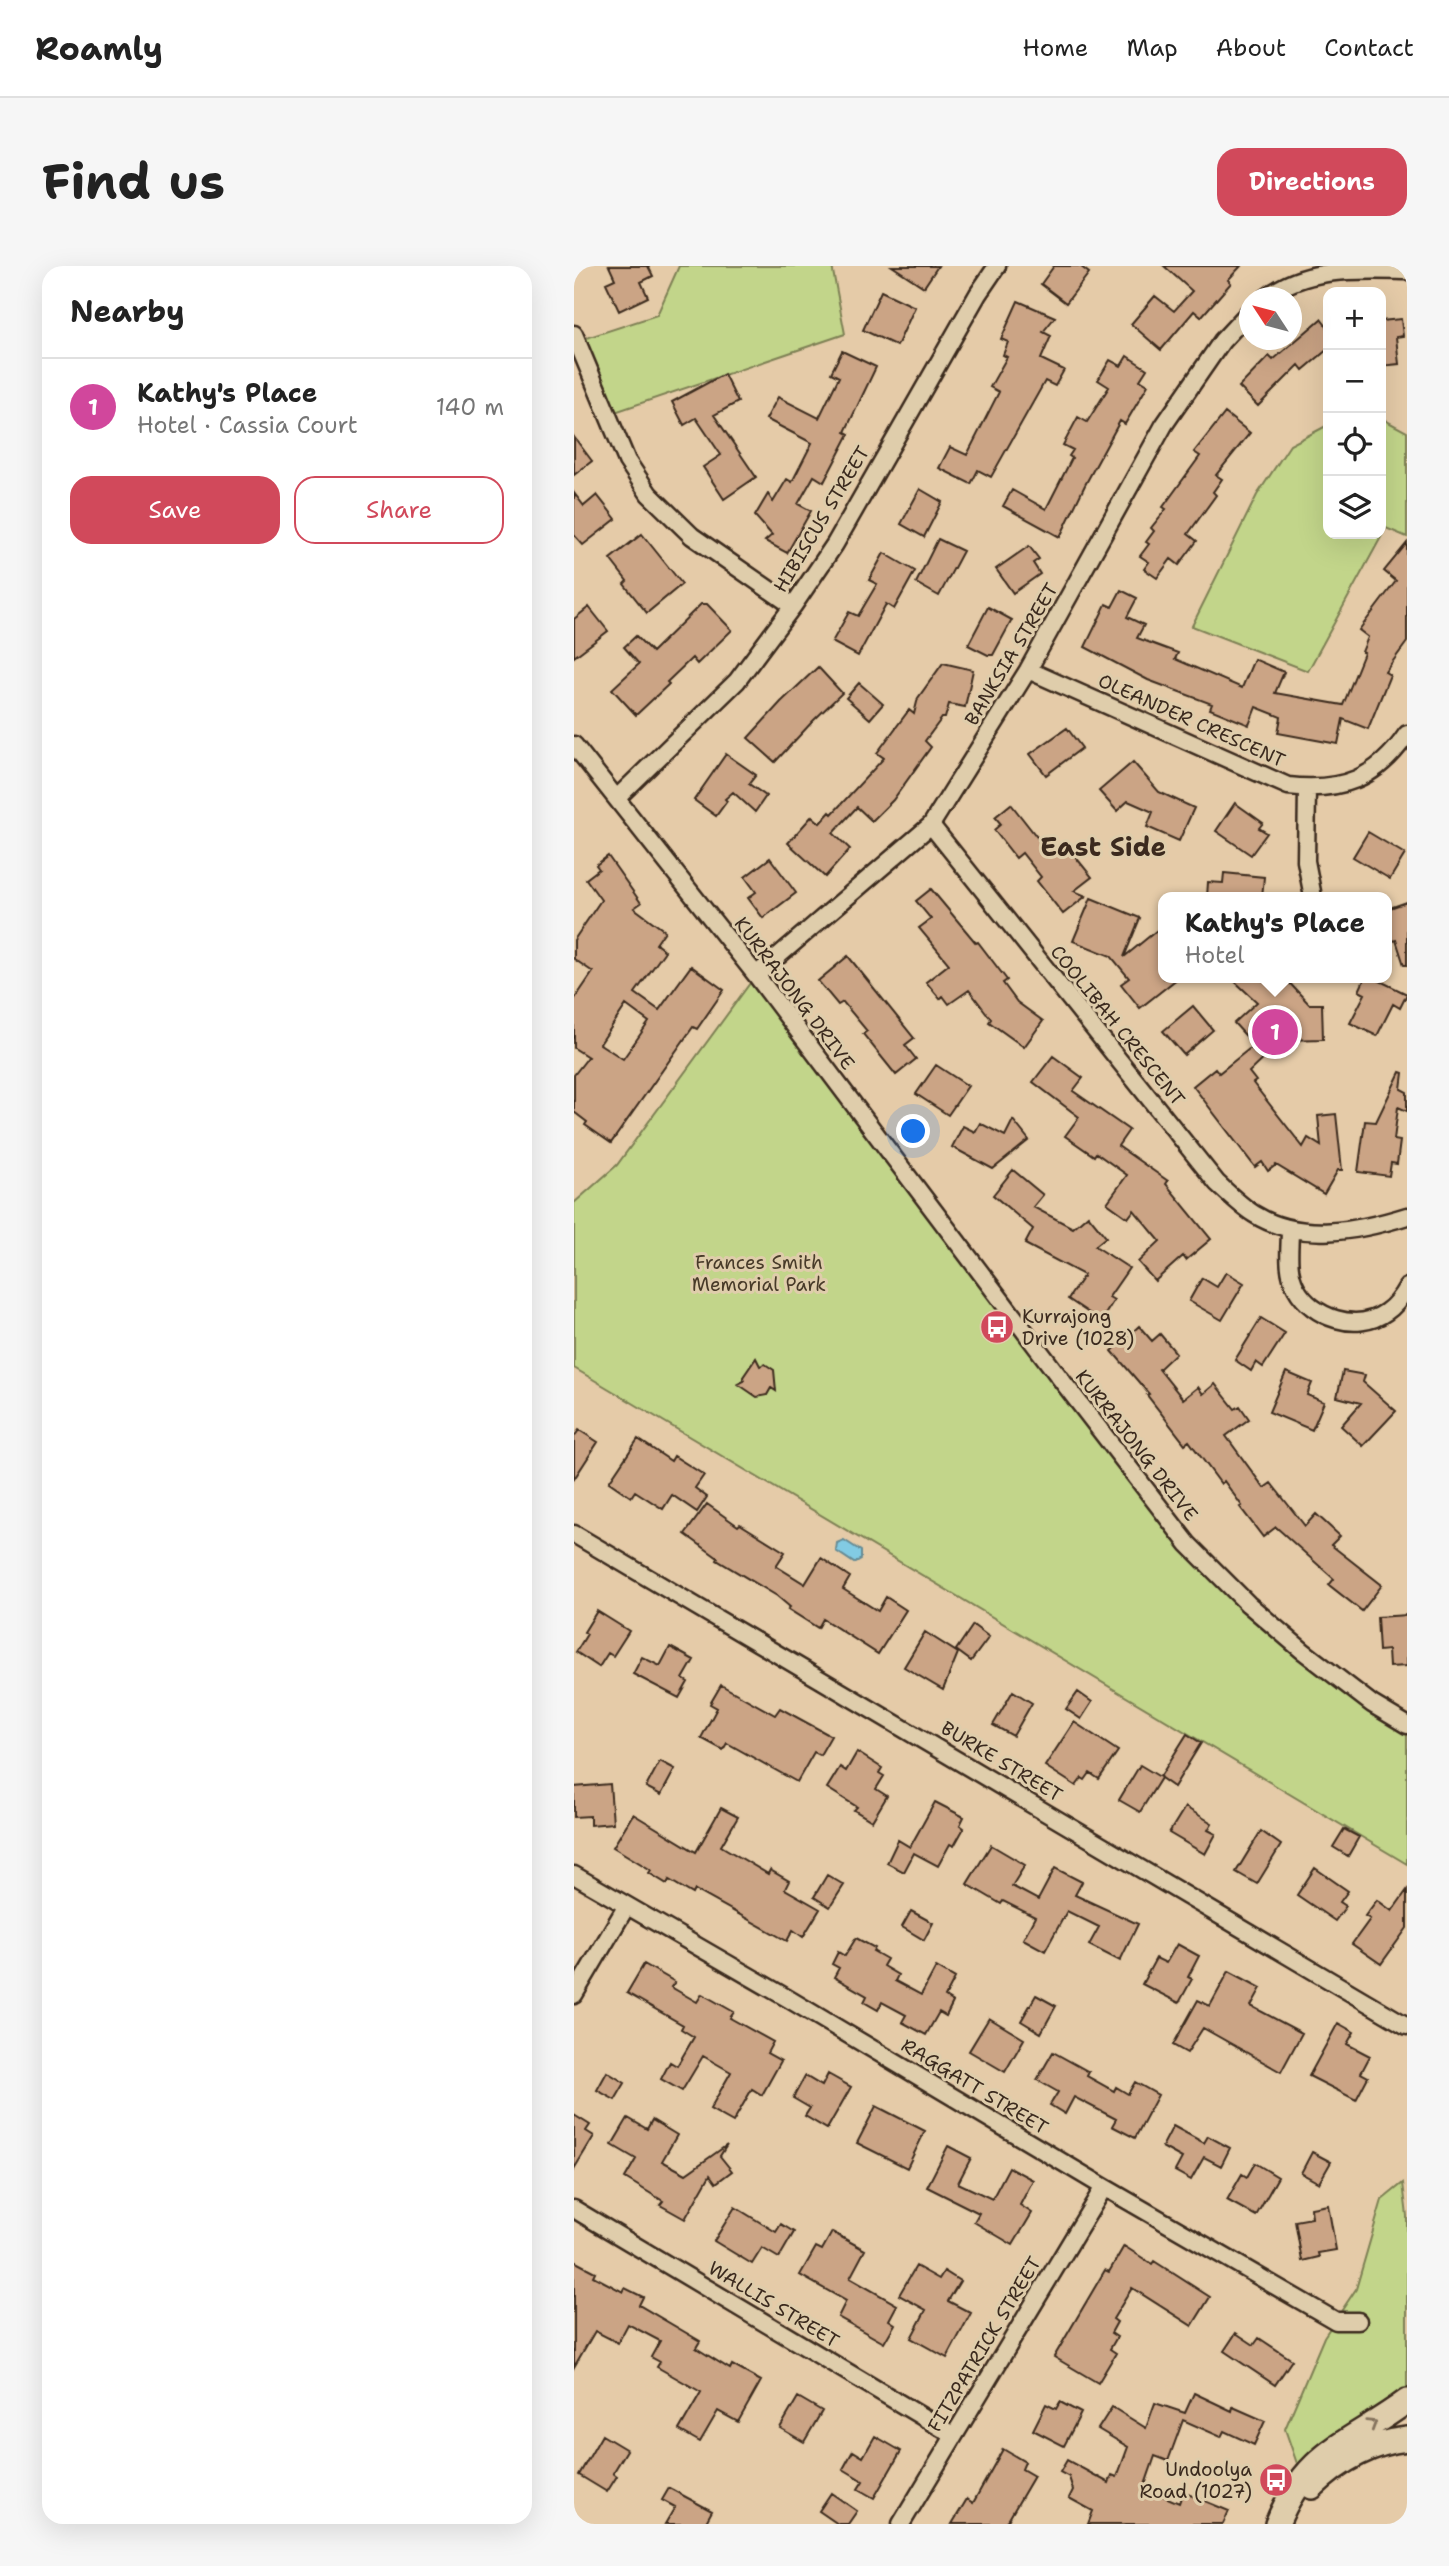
<!DOCTYPE html>
<meta charset="utf-8">
<style>
body{margin:0;font-family:"Shantell Sans",sans-serif;background:#f6f6f6;color:#222}
.controls{position:absolute;right:21px;top:21px;display:grid;overflow:hidden;border-radius:14px;box-shadow:0 7px 28px #0002}
.controls button{width:63px;height:63px;display:grid;place-items:center;padding:0;border:0;border-bottom:2px solid #e0e0e0;background:#fff;color:#222;font:35px sans-serif}
.compass{position:absolute;left:665px;top:21px;width:63px;height:63px;border-radius:50%;background:#fff;box-shadow:0 7px 28px #0002;rotate:306deg}
.you{position:absolute;left:340px;top:866px;width:24px;height:24px;margin:-18px;border:5px solid #fff;border-radius:50%;background:#1a73e8;box-shadow:0 0 0 10px #1a73e833}
.badge{display:grid;place-items:center;width:46px;height:46px;border-radius:50%;background:#d1495b;color:#fff;font-size:23px;font-weight:700}
.pin{position:absolute;translate:-50% -50%;border:4px solid #fff;box-shadow:0 2px 7px #0006}
.popup{position:absolute;left:584px;top:626px;width:234px;height:91px;box-sizing:border-box;display:grid;place-content:center;border-radius:14px;background:#fff;filter:drop-shadow(0 2px 5px #0005);font-size:23px;white-space:nowrap;color:#767676}
.popup b{font-size:26px;color:#222}
.popup::after{content:'';position:absolute;left:50%;top:100%;margin-left:-14px;border:14px solid transparent;border-top-color:#fff}
.list{margin:0;padding:0;list-style:none}
h2{display:flex;justify-content:space-between;align-items:center;height:91px;margin:0;padding:0 28px;font-size:30px}
h2 small{font-size:23px;font-weight:400;color:#767676}
.list li{display:grid;grid-template-columns:46px 1fr auto;gap:21px;align-items:center;box-sizing:border-box;height:98px;padding:0 28px;border-top:2px solid #e0e0e0}
.list b{display:block;font-size:26px;white-space:nowrap}
.list p{margin:0;font-size:23px;white-space:nowrap;color:#767676}
.list em{font-size:23px;font-style:normal;color:#767676}
.actions{display:flex;gap:14px;padding:21px 28px}
.actions a{flex:1;padding:16px 0;border:2px solid #d1495b;border-radius:21px;text-align:center;font-size:24px;color:#d1495b}
.actions .main{background:#d1495b;color:#fff}
.icon{flex:none;width:38px;height:38px;fill:none;stroke:currentColor;stroke-width:2;stroke-linecap:round;stroke-linejoin:round}
.map{position:relative;flex:none;width:833px;height:2258px;overflow:hidden;border-radius:21px}
header{display:flex;align-items:center;gap:42px;box-sizing:border-box;height:98px;padding:0 35px;background:#fff;border-bottom:2px solid #e0e0e0}
header strong{font-size:33px}
nav{display:flex;gap:38px;margin-inline-start:auto;font-size:24px}
.intro{display:flex;align-items:center;justify-content:space-between;box-sizing:border-box;height:168px;padding:0 42px}
h1{margin:0;font-size:49px}
.button{padding:18px 32px;border-radius:21px;background:#d1495b;color:#fff;font-size:24px;font-weight:700}
main{display:flex;gap:42px;padding:0 42px}
aside{flex:1;background:#fff;border-radius:21px;box-shadow:0 7px 28px #0002}
.map>svg:first-child{display:block}
</style>
<header>
<strong>Roamly</strong>
<nav><a>Home</a><a>Map</a><a>About</a><a>Contact</a></nav>
</header>
<div class="intro"><h1>Find us</h1><a class="button">Directions</a></div>
<main>
<aside>
<h2>Nearby<small></small></h2>
<ul class="list">
<li><span class="badge" style="background:#d1479c">1</span><div><b>Kathy's Place</b><p>Hotel · Cassia Court</p></div><em>140 m</em></li>
</ul>
<div class="actions"><a class="main">Save</a><a>Share</a></div>
</aside>
<div class="map">
<svg width="833" height="2258" viewBox="0 0 833 2258">
<rect width="100%" height="100%" fill="#e5cba8"/>
<filter id="ink" filterUnits="userSpaceOnUse"><feTurbulence type="fractalNoise" baseFrequency=".0143" numOctaves="2"/><feDisplacementMap in="SourceGraphic" scale="14" xChannelSelector="R" yChannelSelector="G"/><feConvolveMatrix kernelMatrix="1 2 1 2 8 2 1 2 1" color-interpolation-filters="sRGB"/></filter>
<g filter="url(#ink)">
<path fill="#c2d58a" stroke="#7e8054" stroke-width="2" d="M105,0H258L271,68L32,149L3,75L83,49Z
M807,152L833,166V271L812,262L734,405L618,360L683,229L716,179L754,159V268H807Z
M182,709L492,1120L674,1338L833,1459V1598L0,1102V937L43,899Z
M829,1917L833,1950V2135L728,2212L711,2163L750,2071L782,2023L808,1934Z"/>
<path fill="#82cbe3" stroke="#668b94" stroke-width="2" d="M270,1274L287,1285V1293L280,1297L262,1285L263,1277Z"/>
<path fill="#cba485" stroke="#3b2a1e" stroke-width="2" fill-rule="evenodd" d="M35,0H74L79,10L67,16L74,31L45,45L32,17L41,13Z
M318,0H364L350,21Z
M480,0H506L515,7L492,37L467,18Z
M590,0H667L654,14L657,17L627,51L620,45L587,84L557,58L581,30L600,45L618,25Z
M307,25L341,41L323,80L289,64Z
M444,35L481,51L469,66L477,70L467,93L490,104L481,120L471,115L417,211L404,204L397,218L365,202L376,181L393,189L425,126L416,121L433,91L429,89L434,76L427,73Z
M747,53L754,62V83L729,104L725,99L684,140L665,121L695,90L699,94Z
M827,53L829,70L822,71L825,98L807,100V55Z
M268,85L302,101L271,166L275,168L250,216L240,210L224,238L237,245L213,287L191,275L198,269L181,250L194,228L199,236L213,213L218,216L238,177L192,153L204,131L245,152L265,111L257,107Z
M553,90L573,103L566,114L574,119L551,158L546,155L511,219L486,271L429,240L438,224L472,243L498,192L495,190L499,184L489,179L504,151L513,156L535,121L524,114L536,94L547,100Z
M150,108L164,136L140,149L182,211L150,233L129,201L147,189L122,152L110,159L98,136Z
M651,147L676,167L642,209L648,213L639,226L642,229L614,268L623,275L605,299L597,293L583,312L570,303L575,296L566,290L575,278L572,276L580,265L577,262L592,243L589,241L626,190L620,186Z
M0,171L18,195L0,209Z
M346,223L368,236L350,271L327,258Z
M0,227L10,240L23,229L42,253L9,279L0,269Z
M68,268L108,318L73,347L50,318L53,315L36,293Z
M364,273L389,285L365,330L342,317Z
M833,277V376L811,406L816,409L794,463L769,453L764,478L704,467L707,451L682,441L675,459L636,443L638,438L574,414L511,381L532,338L538,341L547,324L563,332L553,351L570,359L563,372L604,387L601,393L668,422L680,393L710,406L701,427L769,439L790,387L788,386L794,371L785,364L822,315L810,305Z
M455,280L465,293L459,297L466,308L439,327L422,303Z
M310,287L341,305L320,343L312,338L284,390L258,376L275,346L284,350L303,318L295,314Z
M127,338H133L158,364L123,398L118,392L93,416L95,418L62,449L38,423L65,398L50,381L62,370L78,386Z
M15,341L34,365L0,391V353Z
M414,341L438,354L419,389H414L394,379Z
M369,397L399,404L391,441L375,438L371,452H368L351,475L357,481L319,534L298,555L283,541L259,567L276,583L251,611L214,577L238,550L246,557L256,546L258,548L310,492L303,487L335,444L340,448L344,432Z
M244,401L268,427L239,455L201,496L174,472L207,436Z
M285,417L309,438L296,453L272,432Z
M493,462L508,482L472,509L456,488Z
M152,488L182,509L175,518L192,530L181,546L159,526L151,533L153,535L142,550L120,534Z
M559,496L585,526L620,542L605,575L573,561L579,546L554,535L543,545L525,525Z
M661,537L689,557L685,562L693,567L677,589L642,565Z
M437,538L477,589L491,578L518,611L500,625L512,630L489,648L463,615L467,611L448,587L442,592L420,564L427,558L421,551Z
M794,566L831,588L816,613L779,591Z
M34,590L67,637L60,642L91,665L82,678L91,685L61,727L85,744L117,700L150,724L123,763L119,761L37,877L11,859L13,856L0,846V809L14,791L0,782V734L19,706L0,693V674L27,634L12,613L25,603L22,599ZM52,739L75,756L49,793L26,778Z
M196,592L222,627L189,652L174,632L182,626L171,611Z
M650,607L690,611L688,631H633L634,616L649,617Z
M357,623L402,677L404,676L433,714L429,717L443,736L469,755L450,781L415,756L417,753L395,724L375,738L369,730L366,733L352,716L375,698L345,662L357,653L342,635Z
M517,632L566,652L550,691L582,665L589,675V712H604L566,742L547,718L555,712L537,690L499,675Z
M833,636V699H830L822,674L813,677V643Z
M274,690L340,772L331,779L342,793L322,809L289,768L293,765L269,736L264,739L244,715Z
M657,712H711L735,738H748L749,773L713,774V785H697L675,806L682,815L679,817L729,881L734,872L747,880L744,850L762,848L768,904H764L750,928L702,899L694,905L688,896L681,901L619,820L641,802L645,807L680,779L660,757L683,736Z
M791,712H800L833,728L826,742L819,738L803,770L776,757L791,728L785,725Z
M619,740L639,764L610,789L589,765Z
M479,790L509,812L499,825L555,864L544,880L594,915L592,918L637,973L612,994L609,990L581,1015L564,996L586,975L560,944L554,952L533,937L553,909L522,887L520,890L491,870L505,851L459,816Z
M362,799L394,820L374,849L342,828Z
M826,806L829,807L827,823L833,826V845L824,841L820,874L826,875L823,898L817,897L815,910L784,906L791,855L802,856Z
M439,854L455,874L419,903L378,881L389,860L401,866L406,857L431,870Z
M439,904L469,929L459,941L499,962L514,949L532,971L521,980L555,1002L535,1031L540,1034L527,1055L494,1033L510,1009L451,978L459,963L419,929Z
M652,1006L670,1017L648,1054L615,1035L628,1012L643,1021Z
M687,1052L711,1067L689,1101L682,1096L677,1105L661,1094Z
M565,1060L578,1075L586,1068L602,1087L585,1103L609,1133L624,1121L629,1128L641,1118L661,1143L666,1140L675,1153L652,1170L690,1222L697,1217L731,1260L742,1248L766,1270L757,1279L808,1319L788,1345L755,1319L760,1313L702,1261L689,1271L666,1241L668,1240L650,1215L647,1218L615,1175L611,1178L573,1129L575,1128L538,1085Z
M182,1092L186,1100L191,1098L200,1104L202,1125L197,1122L193,1129L183,1131L164,1118L170,1115L169,1111Z
M769,1105L791,1109L789,1116L822,1145L789,1180L767,1160L787,1137L763,1131Z
M712,1106L738,1117L733,1129L750,1136L738,1164L695,1146Z
M5,1164L24,1176L0,1213V1171Z
M64,1173L97,1195L100,1190L130,1209L121,1222L133,1231L123,1246L98,1229L89,1243L61,1225L57,1231L35,1216Z
M133,1238L164,1260L166,1258L211,1286L202,1300L231,1318L247,1292L276,1311L269,1323L304,1345L312,1331L332,1344L304,1388L249,1353L244,1362L214,1343L216,1341L203,1330L143,1294L144,1292L111,1268Z
M23,1345L55,1365L39,1390L34,1387L25,1401L2,1386L13,1368L10,1366Z
M833,1349V1400L815,1401L814,1384L805,1385L803,1351Z
M399,1359L415,1371L397,1395L382,1384Z
M351,1366L384,1387L369,1424L330,1401Z
M96,1381L120,1394L109,1413L114,1416L105,1432L59,1408L68,1391L86,1400Z
M147,1419L201,1449L206,1442L257,1470L246,1489L240,1486L223,1516L153,1477L149,1484L127,1472L143,1442L136,1438Z
M439,1425L458,1437L439,1470L419,1459Z
M504,1426L518,1436L507,1453L492,1443Z
M500,1456L544,1485L525,1513L516,1507L511,1514L508,1512L502,1520L471,1500Z
M613,1468L627,1477L600,1521L587,1512L566,1546L545,1534L566,1499L586,1511Z
M283,1486L308,1502L305,1507L310,1510L302,1523L313,1530L298,1555L280,1544L283,1541L253,1522L266,1501L272,1505Z
M86,1495L101,1503L87,1529L72,1521Z
M36,1518L39,1557L16,1559V1550L0,1551V1521Z
M361,1536L390,1551L386,1559L390,1562L380,1580L376,1578L364,1600L340,1587L330,1606L313,1597L324,1574L336,1581Z
M611,1541L638,1557L634,1564L642,1568L631,1588L595,1567Z
M147,1542L164,1551L147,1580L194,1608L196,1604L215,1615L211,1623L246,1643L229,1671L219,1664L213,1675L121,1624L119,1628L95,1614L93,1618L75,1607L77,1604L39,1581L59,1548L122,1586Z
M770,1563L785,1571L774,1590L759,1581Z
M687,1565L707,1579L683,1618L662,1606Z
M417,1579L451,1599L438,1620L464,1634L481,1602L508,1616L501,1629L564,1658L546,1695L515,1679L525,1661L493,1645L471,1685L449,1673L461,1651L429,1635L427,1638L393,1618Z
M741,1602L774,1625L766,1636L772,1640L761,1655L723,1629Z
M253,1609L270,1619L256,1641L240,1631Z
M833,1624V1662L807,1698L778,1678L796,1653L791,1650L803,1634L818,1645Z
M337,1645L359,1657L350,1674L328,1661Z
M282,1672L301,1682L299,1685L313,1693L309,1700L324,1709L321,1715L347,1729L362,1701L381,1712L371,1731L379,1736L372,1750L365,1746L352,1769L328,1756L332,1749L308,1736L304,1744L290,1736L293,1730L260,1711L265,1702L258,1698L264,1686L271,1690Z
M603,1678L625,1690L614,1711L618,1713L605,1737L568,1718L582,1692L592,1697Z
M70,1698L101,1716L97,1721L123,1736L128,1728L160,1746L156,1752L199,1776L193,1787L207,1795L188,1829L178,1823L159,1856L136,1843L157,1806L129,1790L108,1825L87,1813L96,1796L103,1800L120,1771L107,1763L109,1759L53,1727Z
M655,1705L687,1722L677,1740L728,1767L707,1806L629,1762L613,1787L599,1779L624,1734L636,1740Z
M462,1729L482,1740L467,1767L447,1755Z
M415,1752L450,1773L431,1806L395,1785Z
M764,1757L780,1766L773,1778L796,1790L787,1807L794,1811L782,1834L735,1810Z
M479,1786L515,1806L513,1810L540,1825L542,1821L554,1828L561,1816L584,1829L561,1872L538,1860L542,1853L500,1831L491,1848L476,1839L484,1826L463,1814Z
M33,1806L51,1817L41,1834L23,1824Z
M254,1808L277,1821L253,1863L231,1850L236,1842L219,1832L231,1810L248,1820Z
M302,1840L351,1865L333,1902L283,1877Z
M0,1849L16,1859L12,1865L20,1870L0,1903Z
M54,1852L73,1863L78,1854L103,1869L88,1895L112,1908L153,1879L146,1890L158,1905L142,1917L136,1909L111,1953L86,1939L89,1935L51,1912L62,1893L38,1879Z
M599,1860L630,1877L634,1870L656,1882L647,1900L630,1891L617,1914L601,1905L608,1892L588,1881Z
M374,1880L397,1892L384,1917L418,1933L435,1901L459,1914L446,1939L458,1947L439,1979L400,1956L405,1947L353,1921Z
M738,1886L757,1896L745,1917L727,1907Z
M681,1897L704,1911L682,1950L653,1934L668,1908L673,1911Z
M754,1939L762,1984L744,1987L745,1991L728,1995L721,1955L738,1952L737,1942Z
M161,1941L202,1966L207,1958L220,1966L205,1992L188,1982L178,1998L140,1975Z
M258,1966L291,1984L276,2012L323,2039L315,2054L321,2058L310,2077L264,2051L272,2035L226,2009L242,1981L248,1984Z
M550,1980L578,1998L580,1995L636,2031L618,2060L558,2022L539,2053L543,2056L537,2067L543,2071L536,2083L542,2087L524,2117L480,2091L531,2004L535,2006Z
M0,1995L21,2006L19,2010L49,2026L51,2022L69,2031L65,2039L126,2075L122,2082L156,2103L158,2099L187,2115L164,2156L144,2145L126,2176L105,2164L127,2126L83,2101L86,2096L77,2091L86,2075L54,2058L44,2077L21,2065L0,2101Z
M342,2000L365,2013L370,2005L386,2015L374,2035L397,2047L373,2092L337,2072L352,2044L325,2029Z
M662,2067L680,2079L685,2072L718,2094L701,2119L650,2085Z
M620,2127L658,2145L659,2141L691,2155L680,2179L650,2165L647,2171L609,2154L594,2195L581,2190L570,2222L605,2237L609,2226L655,2245L649,2258H514L519,2245L495,2232L499,2224L495,2211L486,2206L493,2194L535,2217L538,2209L543,2211L554,2181L524,2163L538,2141L572,2162L581,2137L611,2147Z
M224,2131L248,2145L230,2176L206,2162Z
M486,2136L507,2147L490,2180L459,2164L472,2138L482,2143Z
M28,2169L53,2184L39,2207L43,2210L33,2226L5,2209Z
M301,2170L327,2185L300,2232L284,2223L289,2215L269,2203L279,2185L289,2191Z
M429,2183L451,2196L448,2203L460,2210L432,2258H378L393,2233L399,2237Z
M95,2222L138,2245L131,2258H91L101,2241L88,2234Z
M257,2227L283,2245L274,2258H264L245,2245Z"/>
<g fill="none" stroke-linecap="round" stroke-linejoin="round">
<g stroke="#3b2a1e" stroke-width="21">
<path id="minor" d="M692,32C731,0 786,4 833,5
M0,68L53,195L75,228L118,270L219,340
M454,404L714,520C767,526 803,513 833,468
M0,479L182,709L492,1120L614,1278L674,1338L729,1385L798,1438L833,1459
M733,522L732,595L739,631
M44,531L163,415L219,340L261,278L404,28L423,0
M357,559L643,917C655,928 667,940 680,948C726,977 785,965 833,950
M182,709L357,559L454,404L590,159L648,75L676,45
M716,963C716,982 712,1004 722,1022C738,1052 783,1067 812,1046C821,1040 828,1030 833,1021
M0,1268L833,1760
M0,1609L213,1732L530,1921L762,2055H784
M0,1729L52,1641
M0,1943L379,2169
M327,2258L530,1921"/>
</g>
<g stroke="#3b2a1e" stroke-width="28">
<path id="secondary" d="M738,2221C765,2195 795,2177 833,2173
M703,2258C733,2184 775,2178 833,2135"/>
</g>
<use href="#minor" stroke="#dfcdab" stroke-width="16"/>
<use href="#secondary" stroke="#dfcdab" stroke-width="23"/>
</g>
<defs><path id="oneway-chevron" d="M-2-3.5L2.5 0L-2 3.5" fill="none" stroke-width="1.6" stroke-linecap="round" stroke-linejoin="round" transform="scale(1.75)"/></defs>
<use stroke="#85735d" href="#oneway-chevron" transform="translate(798 2158) rotate(-32)"/>
</g>
<defs>
<g id="bus-disc" transform="scale(1.75)"><circle r="9.5" fill="#d1495b" stroke="#dfcdab"/><path d="M-5-6H5V4H4V6H2V4H-2V6H-4V4H-5ZM-3.5-4V0h7V-4ZM-3.5 1.2v1.5H-2V1.2ZM2 1.2v1.5H3.5V1.2Z" fill="#fff"/></g>
</defs>
<g fill-rule="evenodd">
<use href="#bus-disc" x="423" y="1061"/>
<use href="#bus-disc" x="702" y="2214"/>
</g>
<g text-anchor="middle" stroke-width="6" stroke-linejoin="round" paint-order="stroke">
<g font-size="19" fill="#3b2a1e" stroke="#dfcdab">
<text transform="translate(247 253) rotate(-59)" y="7">HIBISCUS STREET</text>
<text transform="translate(437 388) rotate(-59)" y="7">BANKSIA STREET</text>
<text transform="translate(618 454) rotate(24)" y="7">OLEANDER CRESCENT</text>
<text transform="translate(221 727) rotate(53)" y="7">KURRAJONG DRIVE</text>
<text transform="translate(544 759) rotate(51)" y="7">COOLIBAH CRESCENT</text>
<text transform="translate(563 1179) rotate(52)" y="7">KURRAJONG DRIVE</text>
<text transform="translate(428 1495) rotate(31)" y="7">BURKE STREET</text>
<text transform="translate(401 1820) rotate(31)" y="7">RAGGATT STREET</text>
<text transform="translate(200 2038) rotate(31)" y="7">WALLIS STREET</text>
<text transform="translate(410 2078) rotate(-59)" y="7">FITZPATRICK STREET</text>
</g>
<g font-size="19" fill="#483b29" stroke="#dfcdab">
<text x="185" y="1003">Frances Smith<tspan x="185" dy="22">Memorial Park</tspan></text>
</g>
<g font-size="19" fill="#3b2a1e" stroke="#dfcdab" text-anchor="start">
<text x="448" y="1057">Kurrajong<tspan x="448" dy="22">Drive (1028)</tspan></text>
<text x="678" y="2210" text-anchor="end">Undoolya<tspan x="678" dy="22">Road (1027)</tspan></text>
</g>
<g font-size="26" font-weight="bold" fill="#3b2a1e" stroke="#dfcdab">
<text x="529" y="590">East Side</text>
</g>
</g>
</svg>
<div class="controls">
<button>+</button>
<button>−</button>
<button><svg class="icon" aria-label="locate" viewBox="0 0 24 24"><circle cx="12" cy="12" r="6"/><path d="M12 2v4M12 18v4M2 12h4M18 12h4"/></svg></button>
<button><svg class="icon" aria-label="layers" viewBox="0 0 24 24"><path d="M12 4l9 5-9 5-9-5zM3 14l9 5 9-5"/></svg></button>
</div>
<svg class="compass" viewBox="-18 -18 36 36"><path d="M0-13l5 13h-10z" fill="#e53935"/><path d="M0 13l5-13h-10z" fill="#767676"/></svg>
<div class="you"></div>
<div class="pin badge" style="left:701px;top:766px;background:#d1479c">1</div>
<div class="popup"><b>Kathy's Place</b>Hotel</div>
</div>
</main>
